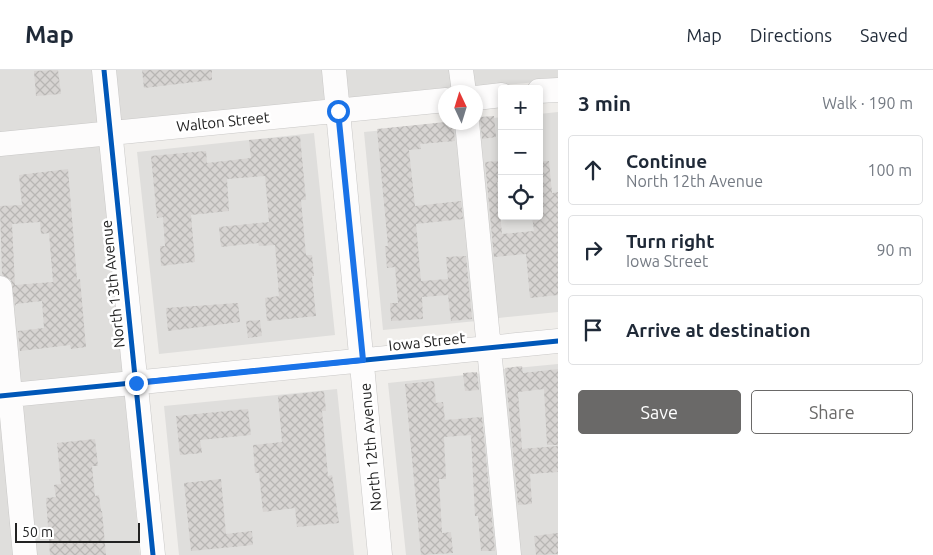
<!DOCTYPE html>
<meta charset="utf-8">
<style>
body{margin:0;font-family:Ubuntu,sans-serif;background:#f6f6f7;color:#1f2937}
.controls{position:absolute;right:15px;top:15px;display:grid;overflow:hidden;border-radius:5px;box-shadow:0 2px 8px #0003}
.controls button{width:45px;height:45px;display:grid;place-items:center;padding:0;border:0;border-bottom:1px solid #e0e1e3;background:#fff;color:#1f2937;font:25px sans-serif}
.compass{position:absolute;left:438px;top:15px;width:45px;height:45px;border-radius:50%;background:#fff;box-shadow:0 2px 8px #0003;rotate:356deg}
.scale{position:absolute;left:15px;bottom:12px;width:125px;box-sizing:border-box;padding-left:5px;border:2px solid #222;border-top:0;font-size:14px;line-height:18px;white-space:nowrap;color:#222;-webkit-text-stroke:4px #fff;paint-order:stroke}
.stop{position:absolute;width:15px;height:15px;margin:-11px;border:4px solid #1a73e8;border-radius:50%;background:#fff}
.stop.end{background:#1a73e8;border-color:#fff;box-shadow:0 1px 5px #0008}
.list{margin:0;padding:0;list-style:none}
h2{display:flex;justify-content:space-between;align-items:center;height:65px;margin:0;padding:0 20px;font-size:21px}
h2 small{font-size:16px;font-weight:400;color:#747a83}
.list li{display:grid;grid-template-columns:32px 1fr auto;gap:15px;align-items:center;box-sizing:border-box;height:70px;margin:0 10px 10px;padding:0 10px;border:1px solid #e0e1e3;border-radius:5px}
.list b{display:block;font-size:19px;white-space:nowrap}
.list p{margin:0;font-size:16px;white-space:nowrap;color:#747a83}
.list em{font-size:16px;font-style:normal;color:#747a83}
.actions{display:flex;gap:10px;padding:15px 20px}
.actions a{flex:1;padding:11px 0;border:1px solid #6a6968;border-radius:5px;text-align:center;font-size:18px;color:#6a6968}
.actions .main{background:#6a6968;color:#fff}
.icon{flex:none;width:28px;height:28px;fill:none;stroke:currentColor;stroke-width:2;stroke-linecap:round;stroke-linejoin:round}
.map{position:relative;flex:none;width:558px;height:485px;overflow:hidden}
header{display:flex;align-items:center;gap:30px;box-sizing:border-box;height:70px;padding:0 25px;background:#fff;border-bottom:1px solid #e0e1e3}
header strong{font-size:24px}
nav{display:flex;gap:28px;margin-inline-start:auto;font-size:18px}
main{display:flex}
aside{flex:1;background:#fff}
.map>svg:first-child{display:block}
</style>
<header>
<strong>Map</strong>
<nav><a>Map</a><a>Directions</a><a>Saved</a></nav>
</header>
<main>
<div class="map">
<svg width="558" height="485" viewBox="0 0 558 485">
<defs>
<pattern id="building-cross-hatch" width="8" height="8" patternUnits="userSpaceOnUse" patternTransform="scale(1.25)"><rect width="8" height="8" fill="#d7d4d2"/><path d="M0 0l8 8M0 8l8-8" fill="none" stroke="#b8b6b4"/></pattern>
</defs>
<rect width="100%" height="100%" fill="#f0eeeb"/>
<path fill="#dfdedc" d="M0,0H558V10L99,54L140,485H0Z
M558,42V242L489,249L476,50L502,47V146H539V44Z
M458,53L477,251L383,260L364,62Z
M314,63L335,265L159,284L137,82Z
M558,294V485H514L495,300Z
M484,303L502,485H406L388,313Z
M337,319L354,485H179L164,336Z"/>
<path fill="url(#building-cross-hatch)" fill-rule="evenodd" d="M58,0L61,24L36,26L34,1Z
M142,0H212V10L144,18Z
M494,46L496,67L482,69L480,47Z
M446,52H453L455,71L420,74L421,79L409,80L415,136L461,131L463,149L416,154L421,211L448,209L446,187L466,186L472,249L451,251L448,225L422,227L423,249L391,251L390,233H398L395,197L387,198L385,176H388L377,59Z
M300,66L306,130H301L306,185H312L314,206H312L316,246L267,251L265,228L279,226L275,175L259,176L258,173L221,177L219,157L269,152L265,106L227,109L229,141L191,145L195,192L161,196L160,176H165L163,147L157,148L151,86L206,81L207,93L251,88L249,70Z
M499,91L500,112H497L502,164L534,161L532,146H539V91H549L552,123L558,122V225L530,228L526,184L494,187L485,92Z
M68,99L77,210L80,209L86,277L71,279L70,275L20,281L18,261L44,258L42,231L16,234L15,236L11,210L2,205L0,136L22,135L19,105ZM40,152L41,164L49,163L53,212L15,215L12,154Z
M238,233L240,252L168,261L166,238Z
M260,250L262,266L248,268L246,251Z
M522,296L523,303L558,299V375H547L544,319L518,322L522,379L558,376V402L530,404L532,434L518,435L505,298Z
M477,302L479,320L465,321L463,303Z
M434,311L436,333L443,332L445,350L482,347L495,481H481L478,446H475L471,365L444,367L446,409H439L442,463L451,462L453,483L421,485L405,314Z
M324,321L326,341H322L328,406L332,405L339,453L297,457L295,438L263,442L259,403H255L253,375L282,372L278,326Z
M248,339L251,365L200,370L202,383L180,385L176,346Z
M95,369L98,396H92L95,426L99,425L101,441H102L106,485H50L46,428L56,427L54,415L61,414L57,373Z
M221,409L226,464L252,461L253,475L191,481L184,413Z
M558,463V484L536,485L534,466Z"/>
<g fill="none" stroke-linecap="round" stroke-linejoin="round">
<g stroke="#c9c8c7" stroke-width="25">
<path id="minor" d="M104,0L153,485
M334,0L380,485
M461,0L464,22
M539,21L558,20
M476,28L502,25
M467,52L509,485
M0,74L446,30
M0,218L25,485
M0,326L558,271"/>
</g>
<use href="#minor" stroke="#fdfcfc" stroke-width="24"/>
<g stroke="#fff" stroke-width="8">
<path id="cycleway" d="M104,0L153,485
M0,326L558,271"/>
</g>
<use href="#cycleway" stroke="#0057b8" stroke-width="5"/>
</g>
<g fill="none" stroke-linecap="round" stroke-linejoin="round">
<path stroke="#1a73e8" stroke-width="6" d="M136,313L363,290L338,41"/>
</g>
<g text-anchor="middle" stroke-width="5" stroke-linejoin="round" paint-order="stroke">
<g font-size="15" fill="#222" stroke="#fff">
<text transform="translate(223 52) rotate(-6)" y="5">Walton Street</text>
<text transform="translate(113 214) rotate(-96)" y="5">North 13th Avenue</text>
<text transform="translate(427 272) rotate(-6)" y="5">Iowa Street</text>
<text transform="translate(371 377) rotate(-95)" y="5">North 12th Avenue</text>
</g>
</g>
</svg>
<div class="controls">
<button>+</button>
<button>−</button>
<button><svg class="icon" aria-label="locate" viewBox="0 0 24 24"><circle cx="12" cy="12" r="6"/><path d="M12 2v4M12 18v4M2 12h4M18 12h4"/></svg></button>
</div>
<svg class="compass" viewBox="-18 -18 36 36"><path d="M0-13l5 13h-10z" fill="#e53935"/><path d="M0 13l5-13h-10z" fill="#747a83"/></svg>
<div class="scale">50 m</div>
<div class="stop" style="left:338px;top:41px"></div>
<div class="stop end" style="left:136px;top:313px"></div>
</div>
<aside>
<h2>3 min<small>Walk · 190 m</small></h2>
<ul class="list">
<li><svg class="icon" aria-label="ahead" viewBox="0 0 24 24"><path d="M12 20V5M6 11l6-6 6 6"/></svg><div><b>Continue</b><p>North 12th Avenue</p></div><em>100 m</em></li>
<li><svg class="icon" aria-label="right" viewBox="0 0 24 24"><path d="M7 20v-9h11M14 6l5 5-5 5"/></svg><div><b>Turn right</b><p>Iowa Street</p></div><em>90 m</em></li>
<li><svg class="icon" aria-label="arrive" viewBox="0 0 24 24"><path d="M6 21V4h12l-3 4 3 4H6"/></svg><div><b>Arrive at destination</b></div></li>
</ul>
<div class="actions"><a class="main">Save</a><a>Share</a></div>
</aside>
</main>
